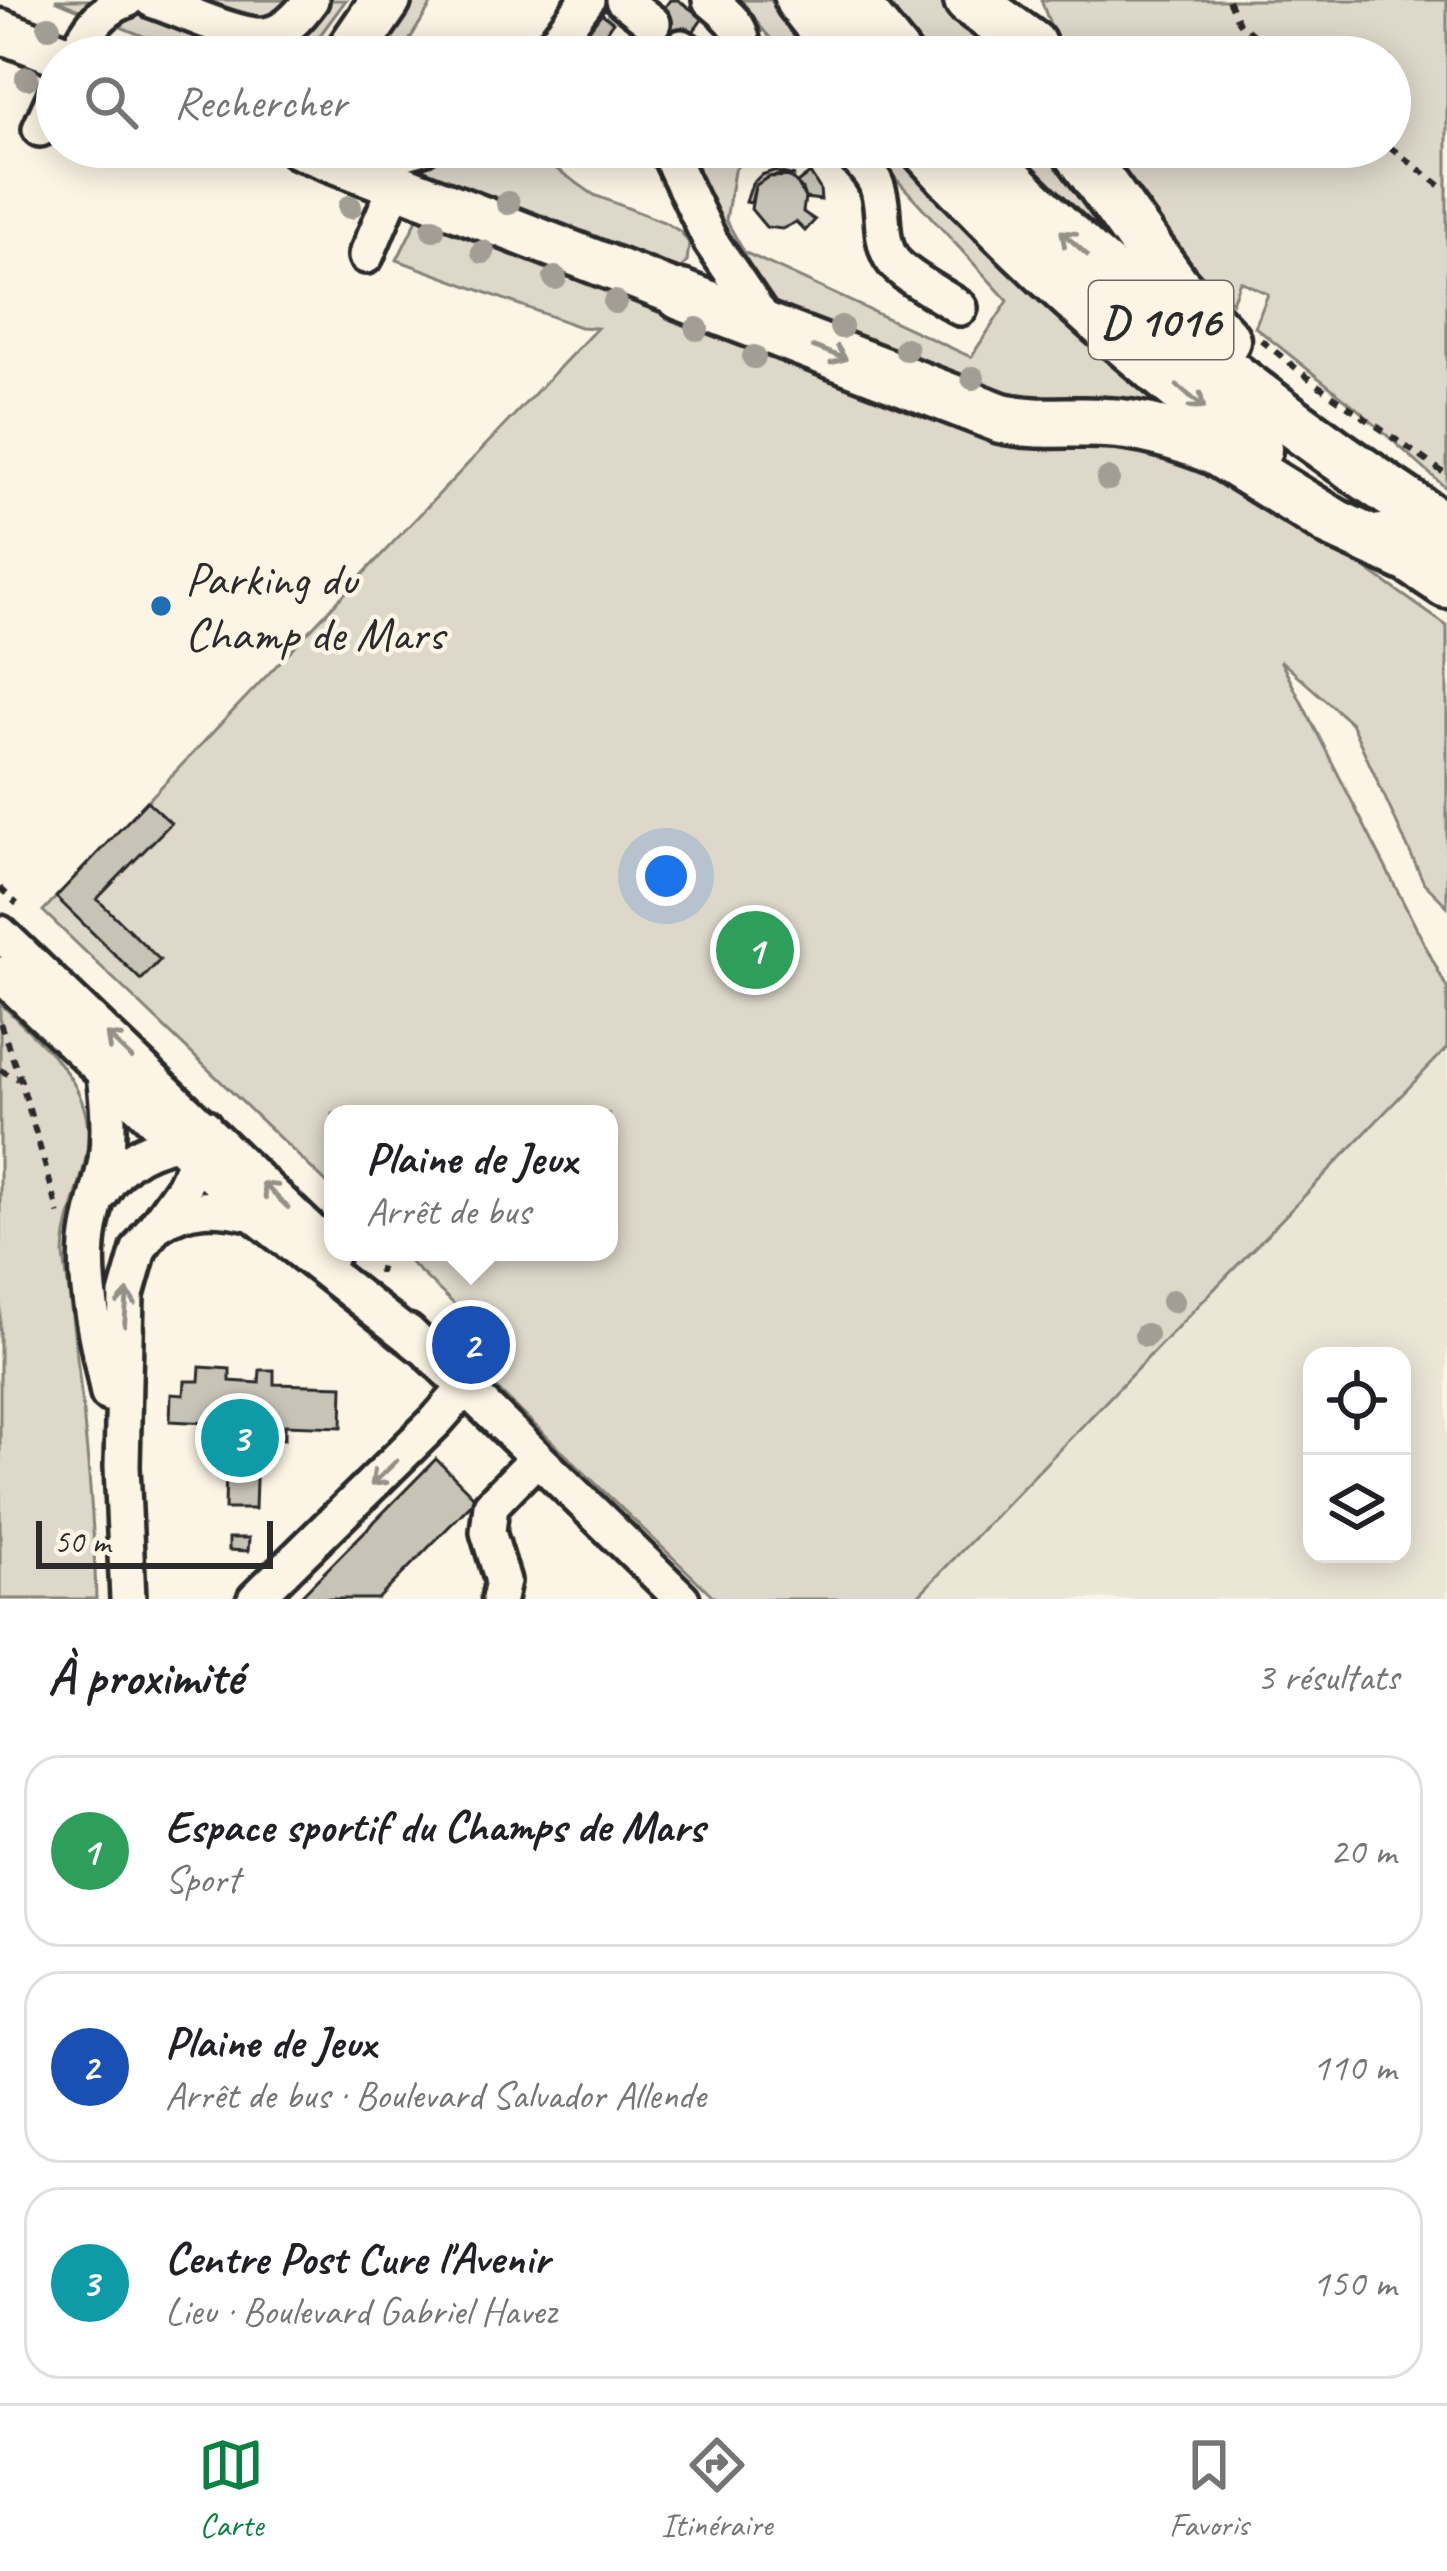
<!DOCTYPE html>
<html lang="fr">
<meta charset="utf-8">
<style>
body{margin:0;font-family:Caveat,sans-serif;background:#f2f2f2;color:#202124}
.controls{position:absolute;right:36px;bottom:36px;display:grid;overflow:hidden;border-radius:24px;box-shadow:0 6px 30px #0003}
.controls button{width:108px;height:108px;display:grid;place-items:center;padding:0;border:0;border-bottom:3px solid #e0e0e0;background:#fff;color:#202124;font:60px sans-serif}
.scale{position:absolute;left:36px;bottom:30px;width:237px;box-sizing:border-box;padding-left:12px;border:6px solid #2b2b2b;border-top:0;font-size:33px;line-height:42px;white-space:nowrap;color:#2b2b2b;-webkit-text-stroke:9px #fcf5e5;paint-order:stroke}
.you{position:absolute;left:666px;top:876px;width:42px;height:42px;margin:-30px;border:9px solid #fff;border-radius:50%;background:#1a73e8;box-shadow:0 0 0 18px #1a73e833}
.badge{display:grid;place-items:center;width:78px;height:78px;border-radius:50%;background:#0b8043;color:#fff;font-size:39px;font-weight:700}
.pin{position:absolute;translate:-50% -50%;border:6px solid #fff;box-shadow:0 3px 12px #0006}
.popup{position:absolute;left:324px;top:1105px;width:294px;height:156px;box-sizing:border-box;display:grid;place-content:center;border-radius:24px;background:#fff;filter:drop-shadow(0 3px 9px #0005);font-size:39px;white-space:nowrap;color:#757577}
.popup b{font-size:45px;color:#202124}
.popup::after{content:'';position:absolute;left:50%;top:100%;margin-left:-24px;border:24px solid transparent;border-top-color:#fff}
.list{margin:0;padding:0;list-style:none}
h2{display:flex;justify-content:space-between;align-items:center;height:156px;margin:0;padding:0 48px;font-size:51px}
h2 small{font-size:39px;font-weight:400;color:#757577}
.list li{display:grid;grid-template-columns:78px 1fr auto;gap:36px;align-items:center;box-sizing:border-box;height:192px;margin:0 24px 24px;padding:0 24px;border:3px solid #e0e0e0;border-radius:36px}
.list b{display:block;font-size:45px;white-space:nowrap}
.list p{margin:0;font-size:39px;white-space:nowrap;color:#757577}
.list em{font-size:39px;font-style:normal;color:#757577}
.icon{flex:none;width:66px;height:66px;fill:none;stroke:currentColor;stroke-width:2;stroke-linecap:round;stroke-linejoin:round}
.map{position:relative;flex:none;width:1447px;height:1599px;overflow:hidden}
.search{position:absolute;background:#fff;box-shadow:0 6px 30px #0003;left:36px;right:36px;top:36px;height:132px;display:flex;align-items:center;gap:30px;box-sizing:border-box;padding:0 42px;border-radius:66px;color:#757577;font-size:45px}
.sheet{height:804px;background:#fff}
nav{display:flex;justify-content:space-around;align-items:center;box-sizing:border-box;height:168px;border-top:3px solid #e0e0e0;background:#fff;font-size:33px;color:#757577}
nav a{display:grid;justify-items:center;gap:6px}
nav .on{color:#0b8043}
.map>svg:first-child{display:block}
</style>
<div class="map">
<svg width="1447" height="1599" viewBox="0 0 1447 1599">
<rect width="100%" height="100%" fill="#fcf5e5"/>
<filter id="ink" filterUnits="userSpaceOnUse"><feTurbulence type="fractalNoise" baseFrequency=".00833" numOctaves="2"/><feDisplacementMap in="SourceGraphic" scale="24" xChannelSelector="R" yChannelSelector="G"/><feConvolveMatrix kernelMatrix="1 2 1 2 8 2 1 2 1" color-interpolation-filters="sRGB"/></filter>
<g filter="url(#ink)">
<path fill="#ece6d7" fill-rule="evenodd" d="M1447,1048V1599H915ZM1312,1356H1402V1554H1312Z"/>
<path fill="#ded8ca" stroke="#84827a" stroke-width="3" d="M55,0H346L304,57H194Z
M403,0H434L399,57H364Z
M737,0H771L817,57H787Z
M883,0H948L1017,57H930Z
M1041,0H1447V489L1355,407L1255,327L1268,294L1240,281L1232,302C1179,262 1141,205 1109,147H1390V57H1062Z
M483,147H525L594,195L664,222L681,232L689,243L687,262L674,275L421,173L430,159Z
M707,147H752L734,171L726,220L744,252L971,357L1008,301L867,147H897L983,238L1207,431L1044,411L776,306L699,186L698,160Z
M1007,147H1056L1157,288L1037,180Z
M424,205L505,241L1137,435L1279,507L1447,626V906L1424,883L1351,723L1280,660L1447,988V1048L915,1599H716L488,1380L510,1357L399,1252H609V1114H333V1189L43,911L597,328L580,327L397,260Z
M0,1003C46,1049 102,1088 85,1162C78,1194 65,1221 64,1255C79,1369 93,1484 96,1599H0Z"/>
<path fill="#c8c3b7" stroke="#2b2b2b" stroke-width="3" d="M670,0H678L703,18L675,57H641L633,51Z
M596,9L613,22L603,36L626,54L624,57L591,55L578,57L566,48Z
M607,31L630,49L626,54L603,36Z
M773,171L795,176L768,177L755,186L751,203L746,202L752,184L761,175Z
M810,173L820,189L821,200L805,198L797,183Z
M783,175L791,178L802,189L805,198L803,212L815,220L805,231L796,222L782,229L766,227L751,209L755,186L768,177Z
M147,801L171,823L97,899L160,960L141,980L56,897Z
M200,1367L230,1369V1381L259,1383L260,1370H274V1384L343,1386L342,1427L285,1425V1439L252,1438V1450H257L255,1509H225L227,1424L170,1421L171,1394L184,1395L185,1381H199Z
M436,1459L476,1499L378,1599H298Z
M229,1538H249L248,1551L229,1550Z"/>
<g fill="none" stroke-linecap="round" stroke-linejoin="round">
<g stroke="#2b2b2b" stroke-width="42">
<path id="minor" d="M152,0C179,9 239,38 265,35C285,33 300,15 311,0
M623,0L653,23
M710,0C730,17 748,29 741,57
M682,47L696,57
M74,57C87,31 99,11 127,0
M544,57L587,0
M40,129L57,91
M677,147L670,156L711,242L770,329
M846,147C856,158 870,170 876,184C886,207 878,236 891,258C902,276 942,295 960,308
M353,168L423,147
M366,256L396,185
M0,933L333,1252
M0,974L253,1214L421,1346
M104,1075C108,1104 110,1131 106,1160C101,1188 90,1215 88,1244C84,1293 99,1345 108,1394
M101,1194C121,1159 151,1144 191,1140
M158,1225C187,1204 219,1206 253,1214
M408,1332L682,1599
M128,1599L122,1466L126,1295L139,1249L183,1187L196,1160L204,1126
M255,1599L436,1421L465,1388
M499,1599L503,1581L488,1532L491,1505L537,1458"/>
</g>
<g stroke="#2b2b2b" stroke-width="51">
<path id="major" d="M0,31L68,57
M299,147L681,295"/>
</g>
<g stroke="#2b2b2b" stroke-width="57">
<path id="highway" d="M800,0L845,57
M851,0L897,57
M969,0L1031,45
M347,57L386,0
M924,147C1025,259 1137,357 1257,449
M977,147C1116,294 1278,419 1447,530
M1075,147L1175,286L1225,340
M681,295L1001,418C1036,426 1070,421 1105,423C1143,424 1180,436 1215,450L1335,524L1409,558
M1381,539L1447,583"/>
</g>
<path stroke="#2b2b2b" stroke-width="6" stroke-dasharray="9 9" stroke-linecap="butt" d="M1228,0L1239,23L1280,57
M121,40L162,57
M1390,147L1447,191
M1261,340L1316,384L1447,475
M0,888L17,904
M0,1023L21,1081L59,1214
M0,1070L18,1079
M374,1252L382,1260L379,1273"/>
<use href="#minor" stroke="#fcf5e5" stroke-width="33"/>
<use href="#major" stroke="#fcf5e5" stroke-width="42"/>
<use href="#highway" stroke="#fcf5e5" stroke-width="48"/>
</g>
<g fill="#a29e95">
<circle cx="49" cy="27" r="12"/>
<circle cx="27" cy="78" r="12"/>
<circle cx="508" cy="203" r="12"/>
<circle cx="350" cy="207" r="12"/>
<circle cx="433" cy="229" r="12"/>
<circle cx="483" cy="252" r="12"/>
<circle cx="555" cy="278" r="12"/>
<circle cx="615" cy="302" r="12"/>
<circle cx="841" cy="327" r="12"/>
<circle cx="697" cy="329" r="12"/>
<circle cx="906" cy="349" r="12"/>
<circle cx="754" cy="357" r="12"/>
<circle cx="973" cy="378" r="12"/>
<circle cx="1108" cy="479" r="12"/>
<circle cx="1173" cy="1301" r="12"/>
<circle cx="1146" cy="1335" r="12"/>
</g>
<defs><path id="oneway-shaft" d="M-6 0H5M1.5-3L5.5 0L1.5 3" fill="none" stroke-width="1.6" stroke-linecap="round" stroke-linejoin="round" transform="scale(3)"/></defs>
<g stroke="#949088">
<use href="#oneway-shaft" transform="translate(1074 243) rotate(-138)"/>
<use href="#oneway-shaft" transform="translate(830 353) rotate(21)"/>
<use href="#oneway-shaft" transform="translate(1191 397) rotate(39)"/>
<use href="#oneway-shaft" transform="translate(119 1046) rotate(-136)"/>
<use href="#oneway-shaft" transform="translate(275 1195) rotate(-136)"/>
<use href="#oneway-shaft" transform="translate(126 1308) rotate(-85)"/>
<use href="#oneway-shaft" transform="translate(384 1473) rotate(136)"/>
</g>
</g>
<circle fill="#1f6fb2" stroke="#fcf5e5" stroke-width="4.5" cx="161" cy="606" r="12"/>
<g text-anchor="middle" stroke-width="9" stroke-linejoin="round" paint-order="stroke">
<rect fill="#fcf5e5" stroke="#6a6863" stroke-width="3" x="1089" y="281" width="144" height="78" rx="9"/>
<g font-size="45" font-weight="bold" fill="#2b2b2b">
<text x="1161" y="336">D 1016</text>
</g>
<g font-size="48" fill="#2b2b2b" stroke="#fcf5e5" text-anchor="start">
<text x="185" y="595">Parking du<tspan x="185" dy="55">Champ de Mars</tspan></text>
</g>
</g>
</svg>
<div class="controls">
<button><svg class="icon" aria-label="locate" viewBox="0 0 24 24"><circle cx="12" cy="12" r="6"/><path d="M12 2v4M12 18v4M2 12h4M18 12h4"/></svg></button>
<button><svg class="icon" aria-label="layers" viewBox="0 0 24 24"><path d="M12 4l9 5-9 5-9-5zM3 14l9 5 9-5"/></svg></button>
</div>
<div class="scale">50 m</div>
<div class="you"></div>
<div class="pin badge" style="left:755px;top:950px;background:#2e9e5b">1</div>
<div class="pin badge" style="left:471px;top:1345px;background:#1a4fb4">2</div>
<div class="popup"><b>Plaine de Jeux</b>Arrêt de bus</div>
<div class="pin badge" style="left:240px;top:1438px;background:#0f9aa8">3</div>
<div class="search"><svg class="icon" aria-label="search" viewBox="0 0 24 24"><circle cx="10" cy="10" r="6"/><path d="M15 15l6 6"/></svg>Rechercher</div>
</div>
<section class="sheet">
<h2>À proximité<small>3 résultats</small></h2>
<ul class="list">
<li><span class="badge" style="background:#2e9e5b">1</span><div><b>Espace sportif du Champs de Mars</b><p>Sport</p></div><em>20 m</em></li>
<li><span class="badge" style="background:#1a4fb4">2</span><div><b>Plaine de Jeux</b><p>Arrêt de bus · Boulevard Salvador Allende</p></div><em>110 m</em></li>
<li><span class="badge" style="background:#0f9aa8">3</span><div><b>Centre Post Cure l'Avenir</b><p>Lieu · Boulevard Gabriel Havez</p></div><em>150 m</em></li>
</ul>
</section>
<nav>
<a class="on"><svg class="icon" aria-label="map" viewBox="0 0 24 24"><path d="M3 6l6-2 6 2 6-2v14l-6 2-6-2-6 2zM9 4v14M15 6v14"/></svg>Carte</a>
<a><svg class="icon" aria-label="directions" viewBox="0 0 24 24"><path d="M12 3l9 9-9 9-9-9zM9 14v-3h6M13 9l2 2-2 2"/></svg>Itinéraire</a>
<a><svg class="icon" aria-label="saved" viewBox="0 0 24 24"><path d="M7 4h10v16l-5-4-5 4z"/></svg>Favoris</a>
</nav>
